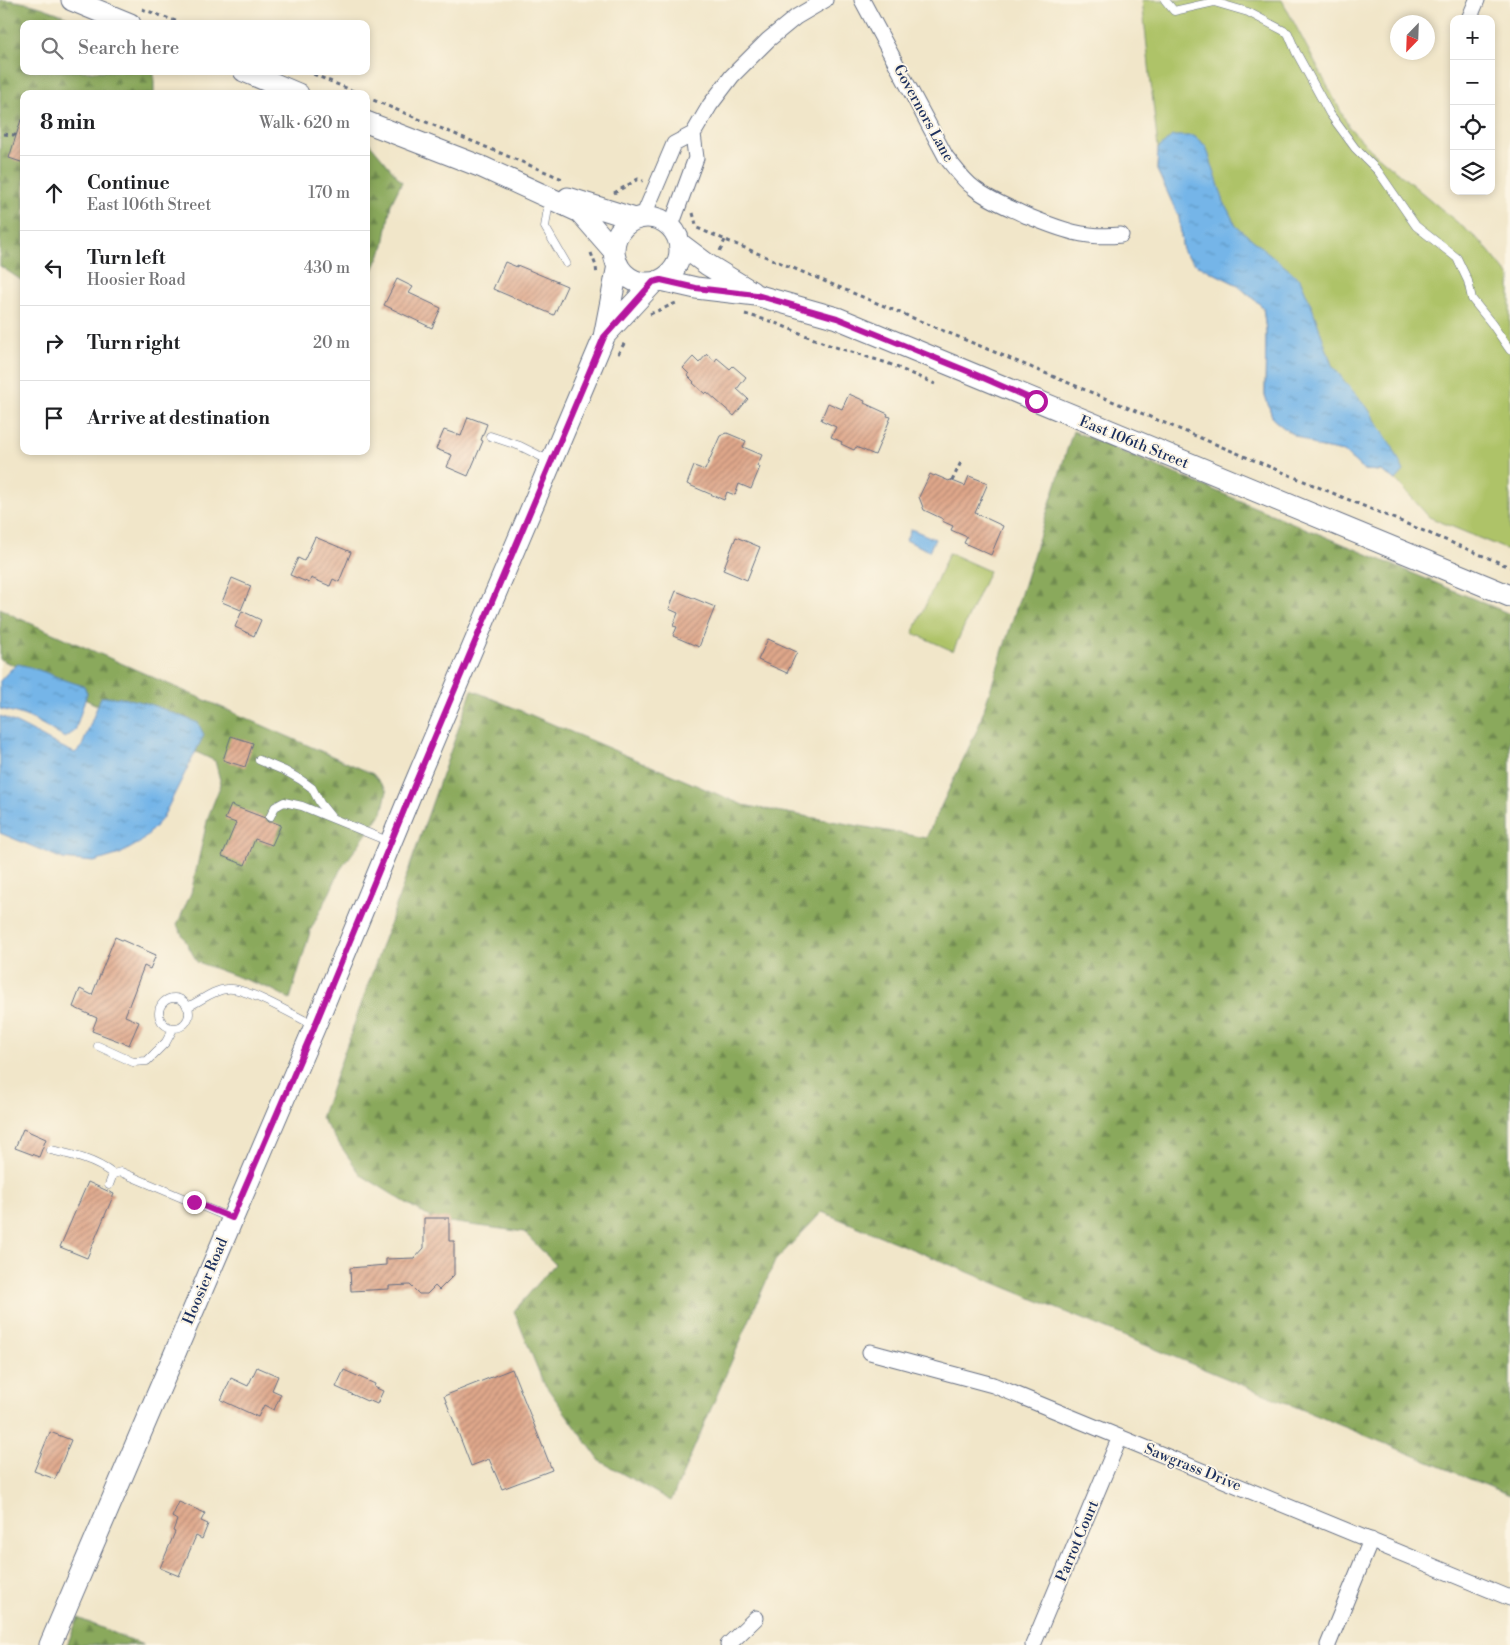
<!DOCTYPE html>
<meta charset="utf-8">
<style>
body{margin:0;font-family:"Libre Bodoni",serif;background:#f6f6f6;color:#202124}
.controls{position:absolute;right:15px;top:15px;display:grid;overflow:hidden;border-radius:10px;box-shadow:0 2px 8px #0003}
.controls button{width:45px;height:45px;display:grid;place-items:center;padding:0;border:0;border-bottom:1px solid #e0e0e0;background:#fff;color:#202124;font:25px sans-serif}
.compass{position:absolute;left:1390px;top:15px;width:45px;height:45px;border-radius:50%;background:#fff;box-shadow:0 2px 8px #0003;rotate:203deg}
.stop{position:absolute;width:15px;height:15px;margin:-11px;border:4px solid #b5179e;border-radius:50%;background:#fff}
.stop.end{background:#b5179e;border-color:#fff;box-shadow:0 1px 5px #0008}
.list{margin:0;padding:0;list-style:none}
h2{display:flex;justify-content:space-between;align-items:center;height:65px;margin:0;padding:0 20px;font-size:21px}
h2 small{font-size:16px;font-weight:400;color:#757577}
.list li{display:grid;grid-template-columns:32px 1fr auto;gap:15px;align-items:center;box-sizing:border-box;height:75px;padding:0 20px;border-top:1px solid #e0e0e0}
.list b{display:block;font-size:19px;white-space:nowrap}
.list p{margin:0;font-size:16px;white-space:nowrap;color:#757577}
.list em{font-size:16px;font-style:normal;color:#757577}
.icon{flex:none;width:28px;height:28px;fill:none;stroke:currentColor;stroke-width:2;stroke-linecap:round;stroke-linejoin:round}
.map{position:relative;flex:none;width:1510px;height:1645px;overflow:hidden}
.search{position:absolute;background:#fff;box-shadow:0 2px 8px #0003;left:20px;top:20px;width:350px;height:55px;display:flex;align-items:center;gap:12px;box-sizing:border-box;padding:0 18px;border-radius:10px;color:#757577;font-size:19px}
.panel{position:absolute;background:#fff;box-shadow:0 2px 8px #0003;left:20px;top:90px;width:350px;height:365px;border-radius:10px}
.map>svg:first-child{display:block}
</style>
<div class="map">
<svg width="1510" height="1645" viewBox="0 0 1510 1645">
<defs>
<pattern id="forest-firs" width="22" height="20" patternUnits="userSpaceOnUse" patternTransform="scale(1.25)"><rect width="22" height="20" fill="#8aa95c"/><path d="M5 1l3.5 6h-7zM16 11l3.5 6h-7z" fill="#708a4f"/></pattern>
<pattern id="water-ripples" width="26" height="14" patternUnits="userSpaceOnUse" patternTransform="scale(1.25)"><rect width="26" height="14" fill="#74b5e8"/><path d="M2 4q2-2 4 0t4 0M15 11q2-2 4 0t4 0" fill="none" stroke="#5e94bf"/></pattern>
<pattern id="building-hatch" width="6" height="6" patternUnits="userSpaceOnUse" patternTransform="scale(1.25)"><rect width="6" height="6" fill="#dfa78a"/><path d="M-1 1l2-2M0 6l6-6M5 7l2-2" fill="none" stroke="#b48874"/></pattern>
</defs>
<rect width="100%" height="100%" fill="#fcf5e5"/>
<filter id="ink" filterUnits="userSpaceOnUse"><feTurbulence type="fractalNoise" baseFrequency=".02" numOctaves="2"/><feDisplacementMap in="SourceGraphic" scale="10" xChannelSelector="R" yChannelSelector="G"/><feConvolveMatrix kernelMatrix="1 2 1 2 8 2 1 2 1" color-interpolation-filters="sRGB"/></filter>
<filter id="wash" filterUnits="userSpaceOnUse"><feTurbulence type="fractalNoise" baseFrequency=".0096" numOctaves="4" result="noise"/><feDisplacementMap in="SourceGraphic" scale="20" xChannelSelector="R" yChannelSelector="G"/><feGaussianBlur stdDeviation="1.12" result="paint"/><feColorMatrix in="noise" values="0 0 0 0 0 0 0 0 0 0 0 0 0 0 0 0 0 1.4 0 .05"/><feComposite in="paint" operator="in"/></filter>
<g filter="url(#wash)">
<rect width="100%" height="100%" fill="#f1e6c9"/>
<path fill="#aec367" stroke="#647962" d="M1142,0H1282L1349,127L1371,150L1482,243L1510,277V551L1429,517L1396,480L1381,471L1364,470L1344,452L1318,447L1289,432L1273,419L1265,395L1266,331L1263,307L1236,284L1197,265L1183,252L1179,217L1157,170L1158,149Z
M949,553L989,571L953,651L913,633Z"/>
<path fill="url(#forest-firs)" stroke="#526c5d" d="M0,0C30,0 57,13 85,24H24V71H154V94H24V282L0,266Z
M366,139L402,182L391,204L384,245L366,286Z
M1073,431L1510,614V1495L822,1212L775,1261L671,1501L600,1461L543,1382L514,1311L555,1264L524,1232L434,1220L361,1175L321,1118L472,690L743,805L926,838L978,728Z
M0,608L16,617L373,774L387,791L382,813L340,870L330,892L311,929L290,999L271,989L197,962L177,925L191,893L208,817L221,784L215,761L0,659Z
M78,1618L143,1645H67Z"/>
<path fill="url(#water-ripples)" stroke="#4872a3" d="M1172,136H1194L1206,146L1224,202L1236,226L1300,279L1313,310L1332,365L1345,382L1367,407L1393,448L1404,471L1396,480L1381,471L1364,470L1344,452L1318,447L1289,432L1273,419L1265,395L1266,331L1263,307L1236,284L1197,265L1183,252L1179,217L1157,170L1158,149Z
M911,529L935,539L929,551L906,540Z
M18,664C41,669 61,680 84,686L87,693L75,731L65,738C55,733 48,727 38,722C26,715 13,712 0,709V681L10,670Z
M101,697C138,696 165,710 198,723L204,735L162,819L141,842L120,854L94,862L63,859L0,833V716C26,726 49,742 75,753L82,746Z"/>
<g id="blocks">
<path fill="url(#building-hatch)" d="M21,120L24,121V163L9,158Z
M505,262L517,267V265L567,286L554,315L493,289Z
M397,279L413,287L409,293L441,308L432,328L384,305Z
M707,354L715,361L717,358L730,369L733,366L746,377L737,389L748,399L734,416L707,392L705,394L693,383L694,382L688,376L689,374L683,368L693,357L699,363Z
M849,394L865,401L864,403L888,414L887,416L891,417L875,455L856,447L854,450L841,444L842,442L831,437L836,427L821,420L828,403L842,409Z
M468,417L487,424L481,440L483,441L468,476L447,467L452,455L436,449L444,430L461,436Z
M727,433L746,441L743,447L762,455L757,466L760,467L751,489L739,484L735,495L727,492L724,500L687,484L694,466L705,470L720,436Z
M930,474L934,476L935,475L949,481L950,480L965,486L969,476L988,483L975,513L1003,526L991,555L964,543L967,537L951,530L953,526L942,521L943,519L924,510L919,497Z
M315,537L351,552L339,582L333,579L330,586L311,578L309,583L290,575L298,558L304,561Z
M736,537L760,547L747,580L723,570Z
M232,578L251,586L241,610L222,602Z
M676,591L715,607L699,647L673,636L677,627L673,626L678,613L669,609Z
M242,611L261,620L254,636L235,627Z
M768,639L797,652L787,673L758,660Z
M231,736L253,743L245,767L223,760Z
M231,805L265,818L268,822H273L281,825L272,845L255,839L245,865L222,856L236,823L225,819Z
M115,937L156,955L150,969L144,966L125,1016L139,1022L129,1045L92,1031L97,1018L73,1007L80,989L92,995Z
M23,1129L46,1139L39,1157L15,1148Z
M88,1182L114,1194L87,1258L60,1247Z
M424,1218H449V1241H454V1275L439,1290L435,1286L427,1294H419L410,1285L389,1286V1289L351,1291L350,1268L386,1265V1259L415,1258L424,1248Z
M257,1367L278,1376L272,1390L281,1394L274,1410L264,1405L258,1417L221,1400L231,1378L248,1386Z
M512,1369L552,1470L502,1489L489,1459L471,1466L444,1396Z
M344,1370L375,1384L374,1387L383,1391L377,1404L368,1400L367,1401L336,1387Z
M50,1432L71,1440L55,1479L34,1471Z
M179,1502L205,1513L201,1521L208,1524L202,1539L196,1536L179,1576L160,1568L175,1532L173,1531L177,1520L172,1517Z"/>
</g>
</g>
<g filter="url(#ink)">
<use href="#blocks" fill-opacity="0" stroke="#666f83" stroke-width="1"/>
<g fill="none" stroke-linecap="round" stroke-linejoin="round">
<g stroke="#666f83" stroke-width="9">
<path id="lane" d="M1165,0L1174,11L1214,2L1248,12L1288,33L1296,52L1330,114L1355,148L1378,171L1416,226L1457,258L1468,281L1472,299L1492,324L1510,350
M549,201L545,227L566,263
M490,436L520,446L550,461
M259,760L285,771L301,780L312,788L320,803L332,818
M270,817L275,807L284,802L302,806L390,842
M159 1013a15 15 0 1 1 30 0a15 15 0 1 1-30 0Z
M187,1007C200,1002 212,990 227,989C244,986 296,1016 313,1025
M98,1046L133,1062L147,1061L166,1042L173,1029
M51,1150C73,1155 95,1160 113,1174
M109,1185L113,1174L121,1172L230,1218"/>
</g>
<g stroke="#666f83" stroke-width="17">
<path id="street" d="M862,0L946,157C955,168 963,180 974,188C989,200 1008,207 1025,215C1060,229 1083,239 1121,235
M1469,19L1477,0
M693,134L710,105L732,76L768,40L796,17L825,0
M643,217L674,144L693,134L696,158L671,226
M870,1352L993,1385L1510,1598
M728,1645L756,1618
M1033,1645L1120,1437
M1328,1645L1371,1540"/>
</g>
<g stroke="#666f83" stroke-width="23">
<path id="secondary" d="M72,0L130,24
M244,71L298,94
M366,122L482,167L580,212L614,251
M568,198L635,219
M614 250a33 33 0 1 1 66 0a33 33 0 1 1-66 0Z
M680,244L708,265L752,292
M661,280L696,288L756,295L837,318L1510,596
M604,336L653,283
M50,1645L315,1026L414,786L604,337L618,265"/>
</g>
<path stroke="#666f83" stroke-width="3" stroke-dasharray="4 4" stroke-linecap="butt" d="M142,9L184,24
M306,71L360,94
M366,97L565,180
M4,134L24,136
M614,193L638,179L643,181
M693,213L697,228L1510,567
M720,251L725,240
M591,253L596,266L597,276
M650,314L676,303
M745,314L773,322L829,345L887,363L935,384
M618,354L625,342
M952,481L961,462"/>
<use href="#lane" stroke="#fff" stroke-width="8"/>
<use href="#street" stroke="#fff" stroke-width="15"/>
<use href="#secondary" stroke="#fff" stroke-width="21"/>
</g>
</g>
<g fill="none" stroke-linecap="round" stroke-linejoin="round" filter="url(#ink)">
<path stroke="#b5179e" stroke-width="6" d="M194,1202L232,1218L313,1030L414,786L604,337L653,282L661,280L696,288L756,295L837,318L972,373L1036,401"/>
</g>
<g text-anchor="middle" stroke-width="4" stroke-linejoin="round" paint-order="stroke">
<g font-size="15" fill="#1b2f5e" stroke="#fcf5e5">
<text transform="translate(924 113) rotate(61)" y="5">Governors Lane</text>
<text transform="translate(1134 442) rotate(22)" y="5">East 106th Street</text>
<text transform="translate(205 1281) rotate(-67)" y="5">Hoosier Road</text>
<text transform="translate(1193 1467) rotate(22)" y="5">Sawgrass Drive</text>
<text transform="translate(1077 1541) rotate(-67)" y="5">Parrot Court</text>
</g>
</g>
</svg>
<div class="controls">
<button>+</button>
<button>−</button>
<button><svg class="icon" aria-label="locate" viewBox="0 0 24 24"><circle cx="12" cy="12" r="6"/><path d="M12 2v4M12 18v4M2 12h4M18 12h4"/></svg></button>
<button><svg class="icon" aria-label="layers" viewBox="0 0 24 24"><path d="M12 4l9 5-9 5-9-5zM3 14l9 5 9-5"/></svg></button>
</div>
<svg class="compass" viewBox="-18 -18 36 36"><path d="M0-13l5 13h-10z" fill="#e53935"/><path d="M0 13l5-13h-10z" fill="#757577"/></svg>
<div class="stop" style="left:1036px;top:401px"></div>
<div class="stop end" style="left:194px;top:1202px"></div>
<div class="search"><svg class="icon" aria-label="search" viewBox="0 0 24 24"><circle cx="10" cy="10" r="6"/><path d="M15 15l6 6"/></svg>Search here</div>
<section class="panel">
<h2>8 min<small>Walk · 620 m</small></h2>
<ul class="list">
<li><svg class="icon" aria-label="ahead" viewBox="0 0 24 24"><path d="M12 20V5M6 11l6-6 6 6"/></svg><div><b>Continue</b><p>East 106th Street</p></div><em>170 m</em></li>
<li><svg class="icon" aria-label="left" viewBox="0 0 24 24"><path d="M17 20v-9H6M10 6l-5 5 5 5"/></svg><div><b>Turn left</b><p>Hoosier Road</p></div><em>430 m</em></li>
<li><svg class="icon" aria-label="right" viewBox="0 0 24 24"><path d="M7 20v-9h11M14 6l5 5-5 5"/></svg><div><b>Turn right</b></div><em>20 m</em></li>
<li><svg class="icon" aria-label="arrive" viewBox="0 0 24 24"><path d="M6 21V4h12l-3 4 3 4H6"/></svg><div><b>Arrive at destination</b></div></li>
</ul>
</section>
</div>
